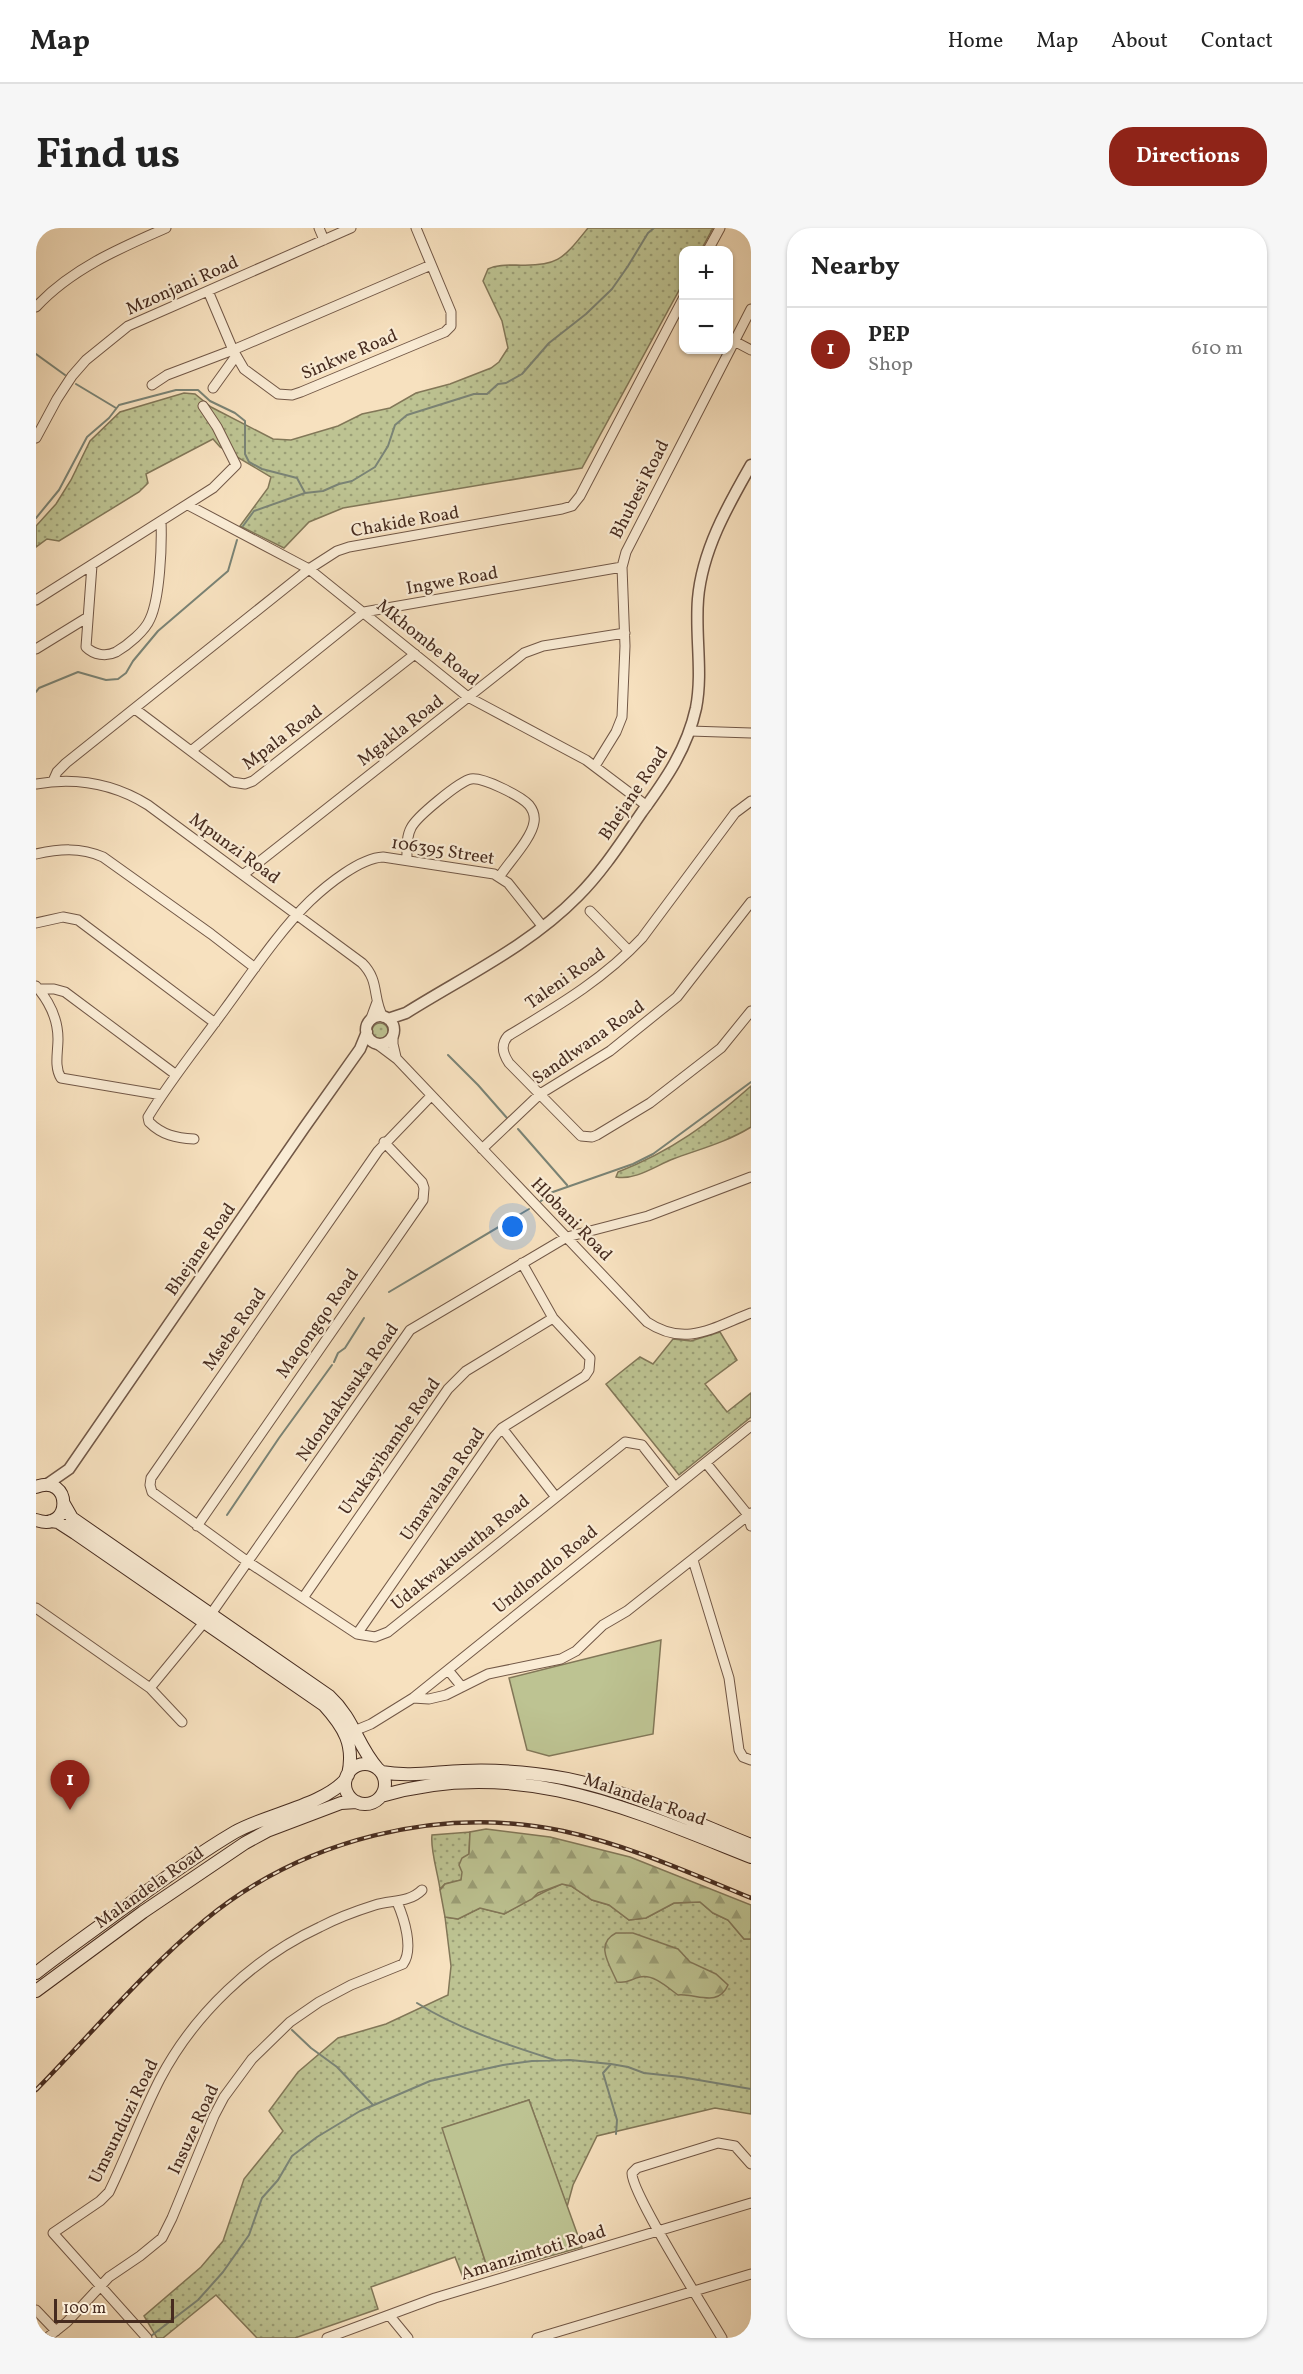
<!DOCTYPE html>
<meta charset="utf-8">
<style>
body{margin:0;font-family:Vollkorn,serif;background:#f6f6f6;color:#222}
.controls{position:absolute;right:18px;top:18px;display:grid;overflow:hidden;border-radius:12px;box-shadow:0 2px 4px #0004}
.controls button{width:54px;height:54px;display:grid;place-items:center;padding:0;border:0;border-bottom:2px solid #e0e0e0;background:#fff;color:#222;font:30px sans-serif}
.scale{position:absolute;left:18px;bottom:15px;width:120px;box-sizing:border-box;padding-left:6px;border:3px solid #462b1f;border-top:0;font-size:16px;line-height:21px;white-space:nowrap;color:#462b1f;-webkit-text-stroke:4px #faecd5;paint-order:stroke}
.you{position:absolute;left:477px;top:999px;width:21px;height:21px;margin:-15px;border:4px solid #fff;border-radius:50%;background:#1a73e8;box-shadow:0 0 0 9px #1a73e833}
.badge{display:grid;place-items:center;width:39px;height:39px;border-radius:50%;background:#8f2418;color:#fff;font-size:20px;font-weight:700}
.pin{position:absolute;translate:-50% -50px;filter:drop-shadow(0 2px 3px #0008)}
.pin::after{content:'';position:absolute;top:32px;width:21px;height:18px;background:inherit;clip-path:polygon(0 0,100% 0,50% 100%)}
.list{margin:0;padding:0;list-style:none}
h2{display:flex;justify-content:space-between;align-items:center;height:78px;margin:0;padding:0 24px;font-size:26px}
h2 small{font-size:20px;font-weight:400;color:#767676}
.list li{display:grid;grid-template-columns:39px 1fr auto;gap:18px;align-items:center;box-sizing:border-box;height:84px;padding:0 24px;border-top:2px solid #e0e0e0}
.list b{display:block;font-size:22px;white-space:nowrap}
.list p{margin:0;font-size:20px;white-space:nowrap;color:#767676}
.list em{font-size:20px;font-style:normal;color:#767676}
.map{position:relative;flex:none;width:715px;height:2110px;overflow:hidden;border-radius:24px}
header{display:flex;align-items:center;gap:36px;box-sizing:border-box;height:84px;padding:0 30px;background:#fff;border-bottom:2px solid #e0e0e0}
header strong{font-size:28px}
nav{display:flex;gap:33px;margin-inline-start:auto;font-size:21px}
.intro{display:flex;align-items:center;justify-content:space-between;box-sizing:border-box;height:144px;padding:0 36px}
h1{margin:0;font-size:42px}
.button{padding:15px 27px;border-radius:24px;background:#8f2418;color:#fff;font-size:21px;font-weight:700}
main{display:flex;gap:36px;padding:0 36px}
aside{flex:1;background:#fff;border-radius:24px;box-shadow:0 2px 4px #0004}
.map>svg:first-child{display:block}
</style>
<header>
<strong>Map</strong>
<nav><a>Home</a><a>Map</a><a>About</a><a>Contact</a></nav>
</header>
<div class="intro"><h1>Find us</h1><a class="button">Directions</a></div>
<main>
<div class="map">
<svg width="715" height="2110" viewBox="0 0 715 2110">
<defs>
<pattern id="grass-dots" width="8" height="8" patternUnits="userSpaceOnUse" patternTransform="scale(1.5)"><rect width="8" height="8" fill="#bdc392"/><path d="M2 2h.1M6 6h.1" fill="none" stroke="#9b9f77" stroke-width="1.8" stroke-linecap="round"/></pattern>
<pattern id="forest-firs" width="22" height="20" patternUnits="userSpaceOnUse" patternTransform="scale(1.5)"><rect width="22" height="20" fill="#bdc392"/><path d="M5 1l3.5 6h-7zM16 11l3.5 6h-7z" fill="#9b9f77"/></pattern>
</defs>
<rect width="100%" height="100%" fill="#f7e1bf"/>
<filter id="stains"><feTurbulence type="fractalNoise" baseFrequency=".00333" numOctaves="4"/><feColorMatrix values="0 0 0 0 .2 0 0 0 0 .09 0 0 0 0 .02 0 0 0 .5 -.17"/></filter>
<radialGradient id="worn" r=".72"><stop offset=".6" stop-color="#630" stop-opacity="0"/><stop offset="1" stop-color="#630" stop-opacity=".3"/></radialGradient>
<path fill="url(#grass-dots)" stroke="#827758" stroke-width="1.5" d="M552,0H677L665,22H648L647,55L546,240L307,280L273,294L248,320L204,298L232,260L235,249L184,219L177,211L110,246L112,255L103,264L23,313L11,311L0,319V298L20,276L35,252L54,213L84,184L148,165L159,166L175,179L237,211L255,212L302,198L326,186L354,180L380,165L414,156L455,140L463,134L472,120L466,93L447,53L452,41C460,37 470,37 480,37C522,39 527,31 552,0Z
M336 803a8 8 0 1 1 16 0a8 8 0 1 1-16 0Z
M715,858V899C691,914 664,921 637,931C621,937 599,953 580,949L582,944C636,923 672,896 715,858Z
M684,1104L701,1132L669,1156L691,1184L715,1165V1189L643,1247L570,1156L604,1129L617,1136L637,1111L655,1113Z
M434,1604L433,1626L425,1652L409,1656L404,1661C402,1646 394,1621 396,1607Z
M526,1656L535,1658L556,1672L573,1677L593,1692L610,1690L638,1675L664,1674L677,1685L692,1692L708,1711H715V1886L679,1880L561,1908L537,1957L531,1979L493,1872L407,1900L453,2045L428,2052L419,2029L335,2059L342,2081L259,2110H221L180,2067L127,2110H121L108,2088L165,2039L187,2013L208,1951L247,1903L233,1883L262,1844L302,1810L350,1796L412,1767L415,1738L409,1689L422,1691L444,1680L468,1686C488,1675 505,1664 526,1656Z"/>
<path fill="url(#forest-firs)" stroke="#827758" stroke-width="1.5" d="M450,1601L514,1609L594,1629L715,1677V1711H708L692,1692L677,1685L664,1674L638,1675L610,1690L593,1692L573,1677L556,1672L535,1658L526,1656L502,1665L496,1671L468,1686L444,1680L422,1691L409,1689L404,1662L409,1656L425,1652L426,1644L423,1637L426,1630L433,1626L434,1604Z
M580,1705H597L642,1721L654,1734L680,1746L692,1757C682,1780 660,1765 642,1767C632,1760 618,1746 604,1749C594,1751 592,1756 581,1754C574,1737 558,1716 580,1705Z"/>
<path fill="#bdc392" stroke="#827758" stroke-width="1.5" d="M625,1412L617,1506L513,1528L491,1522L473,1450Z
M493,1872L546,2019L453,2045L406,1900Z"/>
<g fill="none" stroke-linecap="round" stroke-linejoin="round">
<path stroke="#7a8375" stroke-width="2" d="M0,126L29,147
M40,156L80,180
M0,290L23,262L51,209L73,190L83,177L140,162H162L174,173L199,185L209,193V226L213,234L226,241L261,250L269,265L287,263L303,256L316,253L339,239L352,218L359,197L371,187L438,166H451L462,156L470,155L486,146L513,115L550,86L576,61L592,38L612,5L618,0
M207,298L218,283L269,265
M0,464L3,460L42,444L70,452L82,451L90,445L97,433L122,403L192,343L201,312
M412,827L442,857L471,890
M482,901L531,957
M505,973L514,965L597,936L617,926L715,854
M353,1064L493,981
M298,1134L302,1125L309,1120L328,1090
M191,1287L243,1210L296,1137
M381,1775C422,1801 472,1817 519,1832
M256,1802L275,1820L301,1839L337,1877
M575,1836L567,1845L581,1892L580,1906
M115,2108L162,2072L187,2044L213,2007L226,1970L242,1952L256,1928L281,1909L324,1883L394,1853L467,1837L496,1833L534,1832L575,1836L592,1839L608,1845L645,1849L715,1861"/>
<g stroke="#725847" stroke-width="11">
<path id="minor" d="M283,0L288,12
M672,22L684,0
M172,63L197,122L208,141L242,166L256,167L265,164L409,104L415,98V84L380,0
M0,79C35,41 84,20 130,0
M698,113L715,122
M116,157L131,147L197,122L395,37
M177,160L200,128
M0,210L21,171L36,148L50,132L92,98L315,0
M152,277L273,341L432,469L550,532L611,578
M56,337L50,419C58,427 70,429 80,424C92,417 109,403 114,391C124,370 126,317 125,293
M0,372L177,260L200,237L181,199L167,178
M0,421L52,389
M99,481L196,554L209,556L217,553L379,426
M654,503L715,505
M155,523L328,384L586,339
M559,538L580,504L586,489L589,418L586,339L590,324L715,81
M17,553L21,544L30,535L273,341L301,323L313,319L526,281L536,278L544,268L648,69
M0,556C40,549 78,556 112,577L326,735C344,753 336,769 347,789
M715,573L699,585L606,710C567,752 520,779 472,808C464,817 467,826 473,835L545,908L556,909L561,907L614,875L685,820L715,783
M0,626C23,621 44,619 67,629L175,706L219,740
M371,631C371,621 370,609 375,600C380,589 424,553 435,551C447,549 485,568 493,577C497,582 499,588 498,594C496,610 473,634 464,648
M208,646L488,425L507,418L589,405
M554,683L593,723
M0,695L27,689L42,692L179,795
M0,758C13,773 22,791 22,811C22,824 18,839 25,850L126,867
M3,761H18L29,764L139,846
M334,793L341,774
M357,807V816L360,829
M341,816L361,831L611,1094C650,1120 678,1099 715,1085
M394,869L342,923L115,1250L114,1257L116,1264L212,1334L321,1406L339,1409L352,1404L589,1214L606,1217L639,1259
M158,911C140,910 126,907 113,894L112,889C135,851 163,817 189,781C214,747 244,702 274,673C291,657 324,630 347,629L458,646L472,655L507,699
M446,921L504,866L574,823L641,769L715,674
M466,1200L519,1268
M670,1235L712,1287L715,1298
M161,1298L387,972L388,960L386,954L348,914
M657,1332L693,1450L703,1522L707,1529L715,1532
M267,1370L412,1161L430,1143L517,1090
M0,1380L114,1460L146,1494
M321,1406L458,1209L466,1200L549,1148L553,1142L554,1130L517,1090L486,1035
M412,1442L426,1459
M114,1460L175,1386L374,1102L531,1009L612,988L715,949
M377,1470L393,1471L410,1467L452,1446L525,1431L540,1423L567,1397L591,1383L715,1285
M313,1505L335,1496L377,1470L715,1198
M0,2082L20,2103
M353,2087L372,2110
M11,2110L31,2094L73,2049L104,2028L126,2010L136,1990L178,1888L188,1869L216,1831L254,1794L283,1774L315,1757L367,1736C378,1721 368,1690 361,1674
M111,2110L17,2005L64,1973L73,1964C91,1927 105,1888 124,1851C158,1786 217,1730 284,1699C301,1690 320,1683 339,1677C355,1672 373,1675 386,1662
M291,2110L399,2070L715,1975
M501,2110L715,2046
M686,2110C671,2084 595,1965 596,1945L601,1940L682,1915L699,1918L715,1936"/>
</g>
<g stroke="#725847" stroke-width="13">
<path id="tertiary" d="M330 802a14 14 0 1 1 28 0a14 14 0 1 1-28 0Z
M352,791L370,785C429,748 493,718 542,668C567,643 586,613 606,584C630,551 651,521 660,480C667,444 659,408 662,371C666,323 691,279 715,237
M10,1257L33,1241L268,900L324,821L331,804"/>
</g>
<g stroke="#462b1f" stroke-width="14">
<path id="secondary" d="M0,1259C36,1245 37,1305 0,1292
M28,1276L36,1290L293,1468C319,1492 320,1516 342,1541
M15,1293L22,1294L39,1305L288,1477C308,1499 319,1517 312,1547
M309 1556a20 20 0 1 1 40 0a20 20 0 1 1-40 0Z
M345,1544C373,1549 399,1544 427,1543C451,1542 475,1543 499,1546C575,1554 645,1589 715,1617
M345,1568C480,1528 592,1580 715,1629
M0,1745C28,1723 57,1703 85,1682C122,1655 160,1627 199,1604C231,1586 288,1577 310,1551
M0,1763L107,1684L209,1615L231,1603L305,1575L321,1574"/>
</g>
<use href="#minor" stroke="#faecd5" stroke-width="9"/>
<use href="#tertiary" stroke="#faecd5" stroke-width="10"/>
<use href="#secondary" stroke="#faecd5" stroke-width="12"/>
<g stroke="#462b1f" stroke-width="4.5">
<path id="rail" d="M0,1862C55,1806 110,1741 169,1692C267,1611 404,1577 527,1603C592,1617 654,1645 715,1670"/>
</g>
<use href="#rail" stroke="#faecd5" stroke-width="2" stroke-dasharray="7" stroke-linecap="butt"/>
</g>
<g text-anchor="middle" stroke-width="4.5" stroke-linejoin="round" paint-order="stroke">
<g font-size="18" fill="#462b1f" stroke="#faecd5">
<text transform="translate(146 57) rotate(-24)" y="6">Mzonjani Road</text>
<text transform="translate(313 126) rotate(-23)" y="6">Sinkwe Road</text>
<text transform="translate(603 261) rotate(-63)" y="6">Bhubesi Road</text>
<text transform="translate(369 293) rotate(-10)" y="6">Chakide Road</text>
<text transform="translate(416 352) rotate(-10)" y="6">Ingwe Road</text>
<text transform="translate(392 414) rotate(39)" y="6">Mkhombe Road</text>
<text transform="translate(364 502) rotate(-38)" y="6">Mgakla Road</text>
<text transform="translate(246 509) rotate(-37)" y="6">Mpala Road</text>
<text transform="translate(597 565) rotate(-56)" y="6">Bhejane Road</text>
<text transform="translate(199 620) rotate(36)" y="6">Mpunzi Road</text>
<text transform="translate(407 622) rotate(9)" y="6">106395 Street</text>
<text transform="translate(529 750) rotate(-35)" y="6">Taleni Road</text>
<text transform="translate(552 814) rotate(-35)" y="6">Sandlwana Road</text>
<text transform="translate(536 991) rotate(46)" y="6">Hlobani Road</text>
<text transform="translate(164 1021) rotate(-55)" y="6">Bhejane Road</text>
<text transform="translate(281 1095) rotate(-55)" y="6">Maqongqo Road</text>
<text transform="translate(198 1101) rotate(-55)" y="6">Msebe Road</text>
<text transform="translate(311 1164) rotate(-55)" y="6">Ndondakusuka Road</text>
<text transform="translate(353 1218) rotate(-55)" y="6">Uvukayibambe Road</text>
<text transform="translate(406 1256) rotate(-55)" y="6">Umavalana Road</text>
<text transform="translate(424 1324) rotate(-39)" y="6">Udakwakusutha Road</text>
<text transform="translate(509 1341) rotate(-39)" y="6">Undlondlo Road</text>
<text transform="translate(609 1571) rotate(19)" y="6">Malandela Road</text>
<text transform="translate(113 1659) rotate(-35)" y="6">Malandela Road</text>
<text transform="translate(87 1893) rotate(-64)" y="6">Umsunduzi Road</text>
<text transform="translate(157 1901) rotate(-65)" y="6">Insuze Road</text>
<text transform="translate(497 2024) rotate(-17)" y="6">Amanzimtoti Road</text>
</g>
</g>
<rect width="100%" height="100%" filter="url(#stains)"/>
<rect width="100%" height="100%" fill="url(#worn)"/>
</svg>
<div class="controls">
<button>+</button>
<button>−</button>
</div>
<div class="scale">100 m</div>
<div class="you"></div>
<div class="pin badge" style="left:34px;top:1582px">1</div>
</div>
<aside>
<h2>Nearby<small></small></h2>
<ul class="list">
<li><span class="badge">1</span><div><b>PEP</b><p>Shop</p></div><em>610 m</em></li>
</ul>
</aside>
</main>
